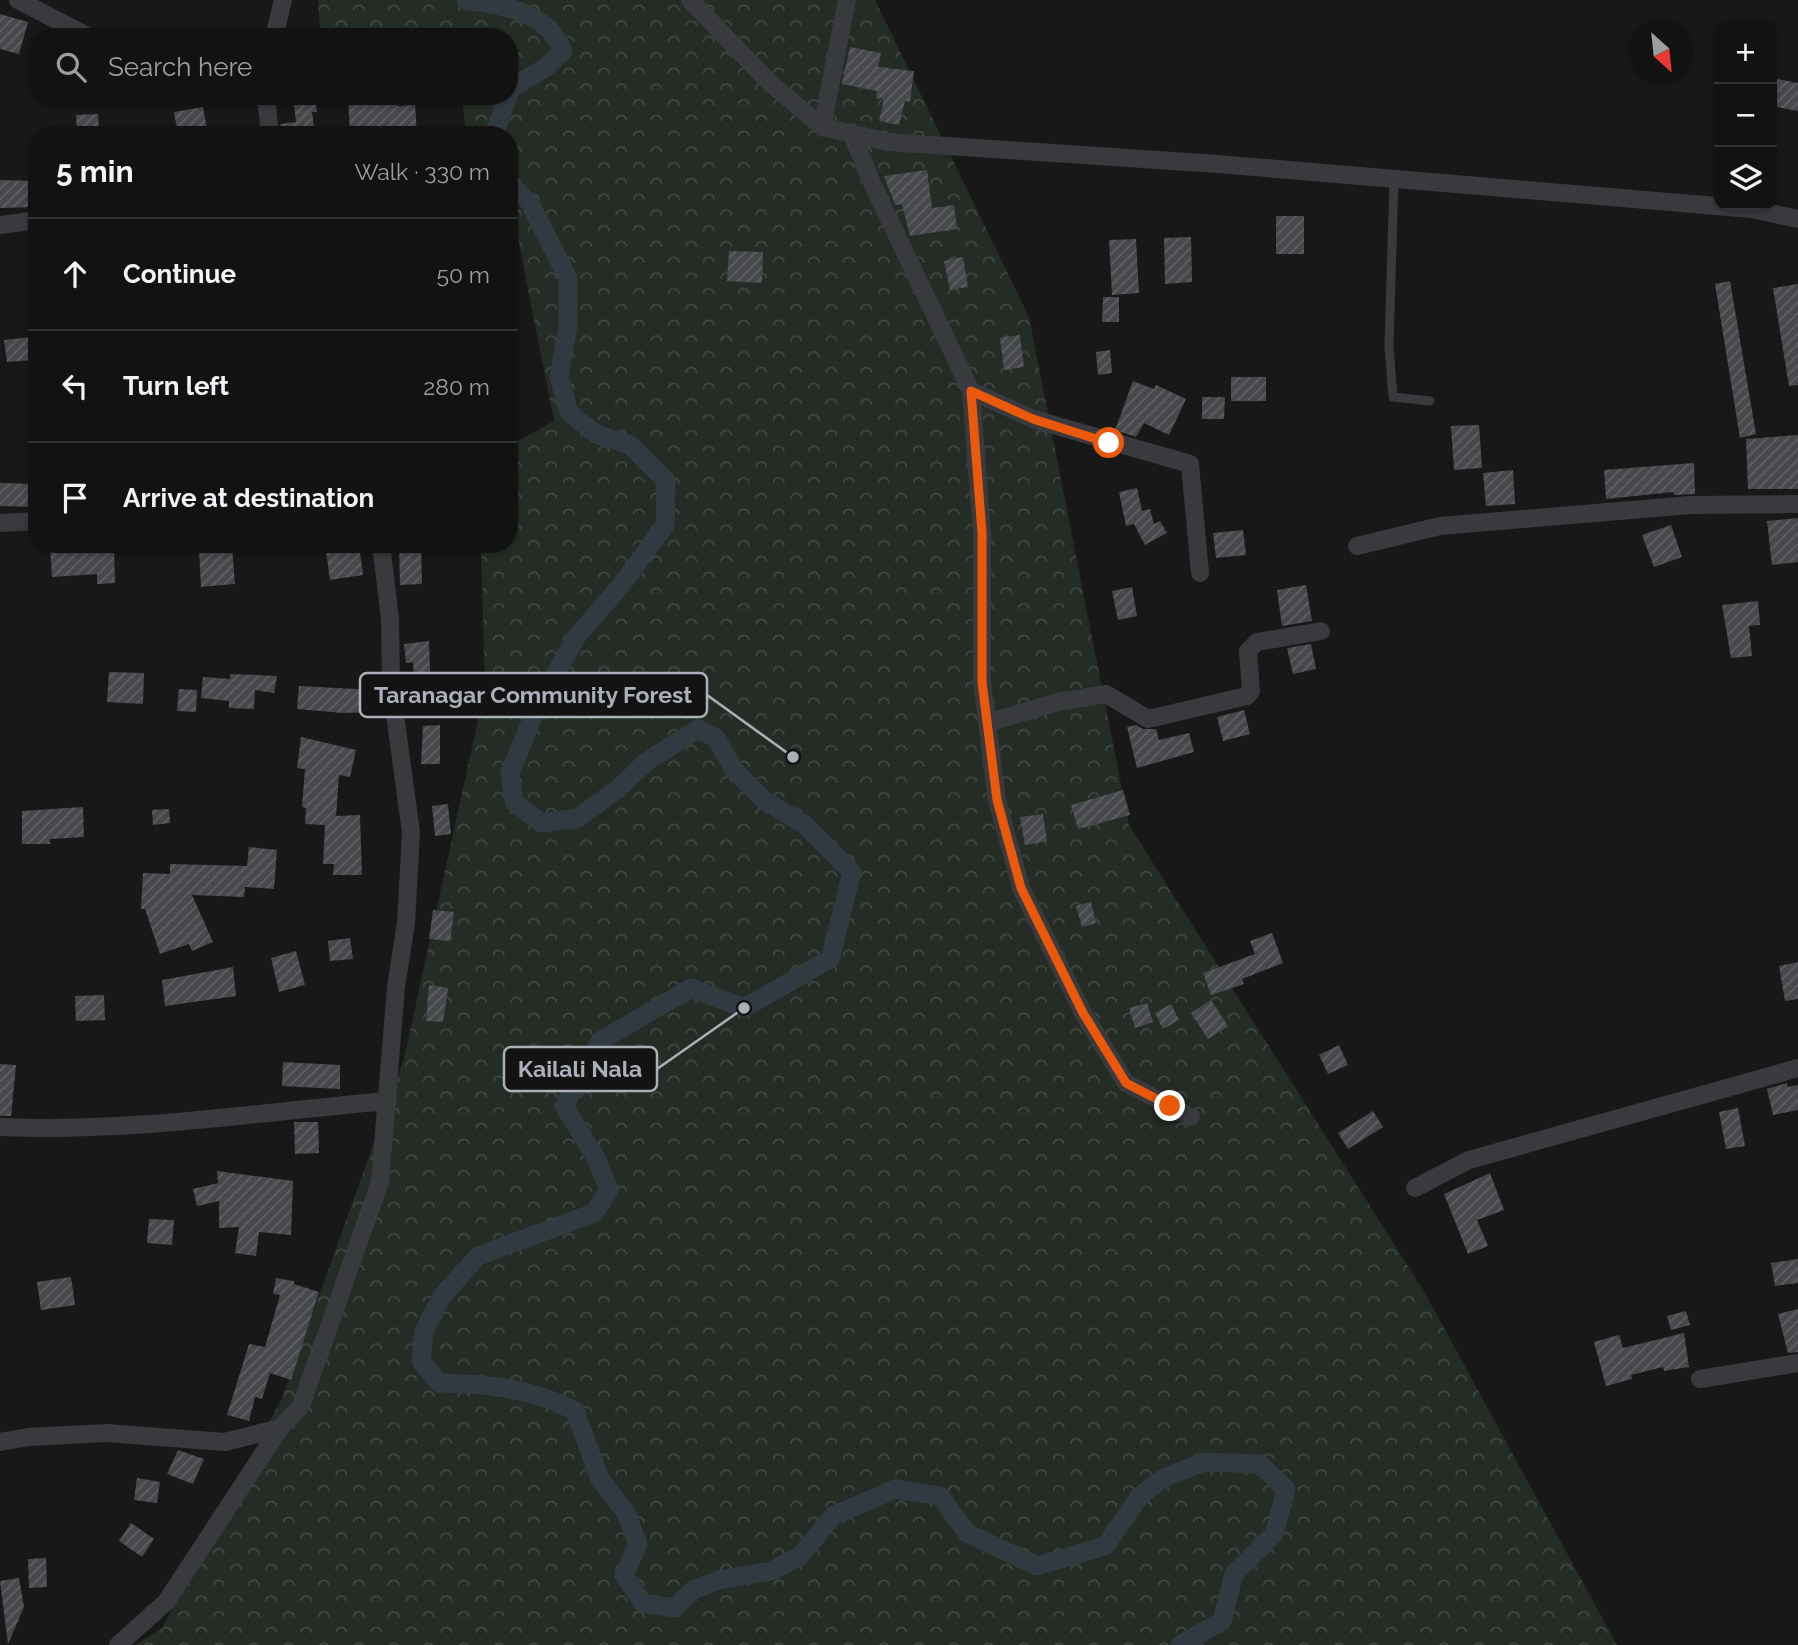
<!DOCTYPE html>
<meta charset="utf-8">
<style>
body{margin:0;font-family:Raleway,sans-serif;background:#1b1b1c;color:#f1f3f6}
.controls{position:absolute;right:21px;top:21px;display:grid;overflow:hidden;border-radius:14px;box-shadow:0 2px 5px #0004}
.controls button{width:63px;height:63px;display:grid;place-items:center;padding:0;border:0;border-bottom:2px solid #313233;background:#121213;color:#f1f3f6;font:35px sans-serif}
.compass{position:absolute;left:1630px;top:21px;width:63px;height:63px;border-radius:50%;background:#121213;box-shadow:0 2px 5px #0004;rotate:153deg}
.stop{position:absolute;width:21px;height:21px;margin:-16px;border:5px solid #ea580c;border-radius:50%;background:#fff}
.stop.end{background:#ea580c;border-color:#fff;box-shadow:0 2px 7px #0008}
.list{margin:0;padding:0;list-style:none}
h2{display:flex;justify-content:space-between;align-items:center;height:91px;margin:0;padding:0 28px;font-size:30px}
h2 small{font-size:23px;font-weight:400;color:#9c9ea0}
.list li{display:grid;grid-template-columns:46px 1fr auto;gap:21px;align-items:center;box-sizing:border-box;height:112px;padding:0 28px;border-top:2px solid #313233}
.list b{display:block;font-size:26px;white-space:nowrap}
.list em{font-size:23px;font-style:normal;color:#9c9ea0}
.icon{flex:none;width:38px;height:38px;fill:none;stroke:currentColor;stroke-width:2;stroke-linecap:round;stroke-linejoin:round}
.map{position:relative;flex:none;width:1798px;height:1645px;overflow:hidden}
.search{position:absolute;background:#121213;box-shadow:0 2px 5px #0004;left:28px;top:28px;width:490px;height:77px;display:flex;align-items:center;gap:18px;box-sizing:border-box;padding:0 24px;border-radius:28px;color:#9c9ea0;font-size:26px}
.panel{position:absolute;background:#121213;box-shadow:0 2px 5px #0004;left:28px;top:126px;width:490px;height:427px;border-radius:28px}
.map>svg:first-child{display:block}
</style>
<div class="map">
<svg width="1798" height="1645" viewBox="0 0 1798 1645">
<defs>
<pattern id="forest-crowns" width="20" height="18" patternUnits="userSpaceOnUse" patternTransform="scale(1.75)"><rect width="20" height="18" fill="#242c25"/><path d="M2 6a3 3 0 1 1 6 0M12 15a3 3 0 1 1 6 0" fill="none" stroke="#414843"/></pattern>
<pattern id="building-hatch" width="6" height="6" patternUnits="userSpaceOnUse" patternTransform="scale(1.75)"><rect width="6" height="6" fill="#47484c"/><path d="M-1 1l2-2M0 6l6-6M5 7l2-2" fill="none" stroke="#5f6064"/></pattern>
</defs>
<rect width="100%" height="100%" fill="#181819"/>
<path fill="url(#forest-crowns)" d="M318,0H875L1029,317L1129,825L1425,1293L1617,1645H135L162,1628L283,1396L404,1059L485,688L481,544H509V446L554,421L515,223L509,220V135H466L462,96H509V37H333L320,31Z"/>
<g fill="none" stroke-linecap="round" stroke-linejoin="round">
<path stroke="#323a41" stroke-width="19" d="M466,0C504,5 547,12 563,51L545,68L511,88L509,93
M494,135L508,96
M509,184L529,202L568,278V326L559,377L569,412L596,434L630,445L666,481L665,525L623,583L577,636L540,700L510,773L514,802L541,823L578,818L619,788L646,762L698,729L716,738L734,770L764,800L805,825L852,872L830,959L744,1008L691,988L600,1041L564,1106L596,1158L609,1190L594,1213L478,1256L442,1296L424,1331L421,1361L439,1383C488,1384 532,1388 575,1411L600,1479L626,1513L638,1544L624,1575L643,1603L674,1608L693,1590L719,1580L771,1571L800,1556L833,1516L895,1489L940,1496L967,1533L1037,1566L1105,1546L1140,1496L1163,1478L1204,1462L1260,1464L1286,1489L1274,1534L1234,1574L1222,1621L1180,1645"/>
</g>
<path fill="url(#building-hatch)" d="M0,14L28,22L19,54L0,49Z
M850,47L881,53L878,67L914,71L910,102L905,101L899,125L879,121L884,99L876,98L877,91L842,84Z
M1772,78L1798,83V111L1772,106Z
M293,96H315L317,112H312L315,135H281L280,124L296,122Z
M348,96H397V106L415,105L417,135H350Z
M203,107L208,135H178L174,112Z
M98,114L99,135H77L76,115Z
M927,170L932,208L954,205L957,229L910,236L902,204L895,205L884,176Z
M0,180L37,181V207L0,208Z
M1276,216H1304V254H1276Z
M1191,237L1192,282L1165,284L1164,238Z
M1136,239L1139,293L1112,295L1109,240Z
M729,251L763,252L762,283L727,281Z
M963,257L968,287L950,290L944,261Z
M1730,281L1756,434L1740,438L1715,284Z
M1798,284V385L1789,386L1773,288Z
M1103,297H1119V322H1102Z
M1020,335L1024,367L1004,370L1000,338Z
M31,337L34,360L7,362L4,340Z
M1110,350L1112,373L1098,375L1096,352Z
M1231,377H1266V401H1231Z
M1133,381L1154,389L1156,385L1186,399L1169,435L1144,423L1136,437L1115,430Z
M1202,397H1225L1224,419H1202Z
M1479,425L1482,468L1454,470L1451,426Z
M1798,435V489H1748L1746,439Z
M1694,463L1695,494L1674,495L1673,492L1606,499L1604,470Z
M1513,470L1515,504L1486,506L1483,473Z
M0,483L37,484V507L0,506Z
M1137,488L1142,511L1150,509L1154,524L1160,521L1167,533L1145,545L1134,524L1126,526L1119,492Z
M1798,518V562L1772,565L1767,521Z
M1671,525L1682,557L1654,567L1642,535Z
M1243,530L1246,555L1216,558L1213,533Z
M50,544H78V550L114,549L115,583L97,584V574L52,577Z
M325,544H359L363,575L330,580Z
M399,544H421L422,584L400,585Z
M232,546L235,584L201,587L199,549Z
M1306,585L1312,621L1282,626L1277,590Z
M1132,587L1137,616L1118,620L1112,591Z
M1758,601L1760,625L1749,626L1752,656L1731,658L1722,605Z
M429,641L431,699L416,700L413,662L406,663L404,644Z
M1311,644L1316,669L1293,674L1287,648Z
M109,672L144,673L143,704L107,702Z
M230,674L277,676L274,693L255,690L254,709L229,708V701L201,698L203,677L230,679Z
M299,686L375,690V712L343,713L297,709Z
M179,689L197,690L196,712L177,711Z
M1244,710L1250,734L1223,741L1217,717Z
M440,725V764H421L423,726Z
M1136,725L1143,729H1156L1159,740L1189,733L1194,752L1137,768L1127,727Z
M301,737L356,750L350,777L339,775L336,816L360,815L362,875H333L334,864H323L325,825L305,824L306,808L302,807L305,769L297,768Z
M1123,790L1130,815L1078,829L1071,805Z
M448,804L451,834L435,836L432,806Z
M83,807L84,837L50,839V844H22V811Z
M169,809L170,823L153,825L152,810Z
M1043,814L1047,841L1025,845L1020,817Z
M249,847L277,850L274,889L245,887L244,897L192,895L213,942L192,951L189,944L160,954L145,909H141L143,873L170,874V864L247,866Z
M1091,902L1096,923L1082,927L1076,906Z
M433,910L454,912L450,941L429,939Z
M1272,933L1283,963L1242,979L1244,984L1211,995L1203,973L1255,954L1250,941Z
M350,938L353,959L330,961L328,941Z
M296,951L305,985L279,992L271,958Z
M1798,962V999L1785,1001L1779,966Z
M233,967L236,996L165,1006L162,980Z
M429,985L448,988L443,1022L426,1021Z
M104,995L105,1020L76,1021L75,996Z
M1211,1000L1228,1026L1208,1039L1191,1013Z
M1147,1003L1153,1022L1135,1028L1129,1008Z
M1171,1004L1179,1020L1163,1029L1155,1013Z
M1339,1045L1348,1065L1328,1074L1319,1055Z
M283,1062L340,1065V1089L282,1086Z
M0,1064L16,1065L11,1116H0Z
M1787,1083L1788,1087L1798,1085V1110L1773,1115L1767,1089Z
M1738,1108L1745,1146L1726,1149L1719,1112Z
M1373,1111L1383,1127L1348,1149L1338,1133Z
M294,1122H318L319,1153L295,1154Z
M217,1171L293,1181L291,1235L259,1232L256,1256L235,1253L239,1227L219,1228V1201L197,1206L193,1189L218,1183Z
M1490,1173L1504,1210L1477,1220L1488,1246L1468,1254L1444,1194Z
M149,1219L174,1220L172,1245L147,1243Z
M1798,1259V1283L1775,1286L1771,1263Z
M71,1277L75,1305L41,1310L37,1282Z
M276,1278L294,1281V1284L319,1292L291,1380L270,1373L262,1399L255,1397L249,1421L227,1415L249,1344L265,1347L280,1295L273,1294Z
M1798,1309V1352L1788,1353L1778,1314Z
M1686,1311L1690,1325L1671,1330L1667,1316Z
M1684,1333L1689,1367L1664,1371L1663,1367L1631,1375L1632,1379L1606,1386L1594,1342L1619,1335L1623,1348Z
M178,1450L204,1459L193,1484L167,1474Z
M137,1478L160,1482L157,1503L134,1500Z
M131,1523L154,1539L142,1557L119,1541Z
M46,1558L47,1587L29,1588L28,1559Z
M19,1578L24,1607L8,1644L0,1581Z"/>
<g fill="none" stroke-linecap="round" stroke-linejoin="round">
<path stroke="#393a3e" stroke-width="9" d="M1394,179L1389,346L1393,397L1430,401"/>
<path stroke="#393a3e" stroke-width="18" d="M18,0L89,37
M690,0L768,81L822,127L888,142L1218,164L1752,209L1798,219
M274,37L283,0
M266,96L270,135
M822,127L847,0
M851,132L871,181L971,391L982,533V682L997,800L1021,888L1083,1013L1126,1083L1191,1117
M0,225L37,220
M971,391L1033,419L1190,464L1200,573
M0,523L37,521
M1357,546L1440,526L1690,505L1798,504
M987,723L1058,702L1106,694L1148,719L1247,696L1251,691L1248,651L1257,642L1321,631
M0,1127C129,1133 259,1112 388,1101
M1415,1188L1469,1160L1798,1068
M1700,1379L1798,1363
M0,1442L29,1437L106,1433L225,1442L280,1428L301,1406L380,1182L396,987L406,923L411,832L391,685L390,619L381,544
M118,1645L166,1602L280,1428"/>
</g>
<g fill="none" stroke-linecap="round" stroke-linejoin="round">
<path stroke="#ea580c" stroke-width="9" d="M1109,443L1033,419L971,391L982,533V682L997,800L1021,888L1083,1013L1126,1083L1170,1106"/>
</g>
<path fill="none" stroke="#abafb8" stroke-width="2.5" d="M793 757L707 695M744 1008L657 1069"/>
<g fill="#abafb8" stroke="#131314" stroke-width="2.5">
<circle cx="793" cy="757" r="7"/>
<circle cx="744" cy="1008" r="7"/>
</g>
<g fill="#131314" stroke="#abafb8" stroke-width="2.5">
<rect x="360" y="673" width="347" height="44" rx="7"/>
<rect x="504" y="1047" width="153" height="44" rx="7"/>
</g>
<g font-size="23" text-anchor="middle" font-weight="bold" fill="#abafb8">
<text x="533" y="703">Taranagar Community Forest</text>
<text x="580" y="1077">Kailali Nala</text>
</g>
</svg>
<div class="controls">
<button>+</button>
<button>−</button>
<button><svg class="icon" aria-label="layers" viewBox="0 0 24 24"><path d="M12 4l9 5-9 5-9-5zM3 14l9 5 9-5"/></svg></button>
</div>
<svg class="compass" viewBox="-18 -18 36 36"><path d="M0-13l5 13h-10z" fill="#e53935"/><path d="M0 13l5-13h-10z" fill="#9c9ea0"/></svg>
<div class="stop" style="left:1109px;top:443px"></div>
<div class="stop end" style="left:1170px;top:1106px"></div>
<div class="search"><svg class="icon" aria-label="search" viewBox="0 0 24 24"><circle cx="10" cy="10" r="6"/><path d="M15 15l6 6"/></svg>Search here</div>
<section class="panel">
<h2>5 min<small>Walk · 330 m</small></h2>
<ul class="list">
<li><svg class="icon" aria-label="ahead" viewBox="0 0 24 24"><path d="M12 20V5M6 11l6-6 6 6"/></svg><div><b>Continue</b></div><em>50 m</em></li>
<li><svg class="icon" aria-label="left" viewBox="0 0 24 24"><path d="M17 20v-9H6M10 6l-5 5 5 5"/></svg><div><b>Turn left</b></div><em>280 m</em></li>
<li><svg class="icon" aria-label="arrive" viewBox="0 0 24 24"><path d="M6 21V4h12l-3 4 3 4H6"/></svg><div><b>Arrive at destination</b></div></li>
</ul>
</section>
</div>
